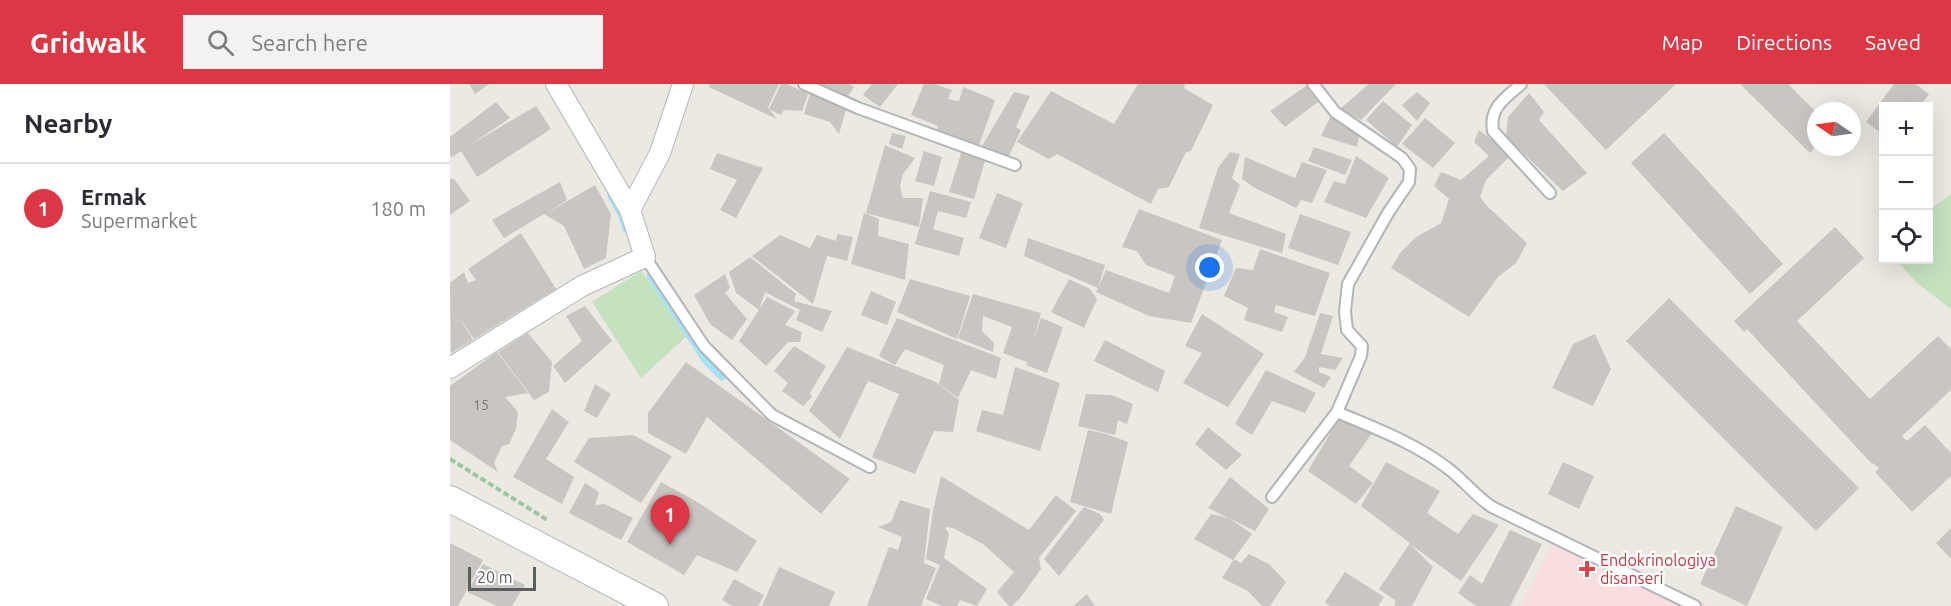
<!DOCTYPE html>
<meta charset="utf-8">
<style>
body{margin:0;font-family:Ubuntu,sans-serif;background:#f2f2f3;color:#2b2b33}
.controls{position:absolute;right:18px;top:18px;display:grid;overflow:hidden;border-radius:0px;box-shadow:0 6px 24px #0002}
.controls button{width:54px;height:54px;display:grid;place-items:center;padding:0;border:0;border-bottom:2px solid #e1e1e2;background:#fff;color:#2b2b33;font:30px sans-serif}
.compass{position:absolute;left:1357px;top:18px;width:54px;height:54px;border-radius:50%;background:#fff;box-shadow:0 6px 24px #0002;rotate:283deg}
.scale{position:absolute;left:18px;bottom:15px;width:68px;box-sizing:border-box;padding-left:6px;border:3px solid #5a5e61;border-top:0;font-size:16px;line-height:21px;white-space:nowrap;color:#5a5e61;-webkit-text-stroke:4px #fff;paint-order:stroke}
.you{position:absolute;left:760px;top:184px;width:21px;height:21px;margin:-15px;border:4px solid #fff;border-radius:50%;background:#1a73e8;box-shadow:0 0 0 9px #1a73e833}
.badge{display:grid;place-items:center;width:39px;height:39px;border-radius:50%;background:#dc3744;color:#fff;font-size:20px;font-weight:700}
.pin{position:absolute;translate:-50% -50px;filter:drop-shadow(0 2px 3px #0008)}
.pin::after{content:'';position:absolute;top:32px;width:21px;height:18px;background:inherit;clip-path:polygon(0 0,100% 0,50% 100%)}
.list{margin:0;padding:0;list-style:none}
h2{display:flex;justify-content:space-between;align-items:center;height:78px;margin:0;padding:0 24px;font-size:26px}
h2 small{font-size:20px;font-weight:400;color:#7c7c81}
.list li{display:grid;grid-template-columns:39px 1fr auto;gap:18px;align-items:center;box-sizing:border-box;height:90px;padding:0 24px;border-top:2px solid #e1e1e2}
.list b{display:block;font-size:22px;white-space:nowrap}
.list p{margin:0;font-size:20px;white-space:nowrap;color:#7c7c81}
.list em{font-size:20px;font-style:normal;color:#7c7c81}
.icon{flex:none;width:33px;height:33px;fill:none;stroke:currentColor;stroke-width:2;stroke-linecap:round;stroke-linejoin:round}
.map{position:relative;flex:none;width:1501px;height:522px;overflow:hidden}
header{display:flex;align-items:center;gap:36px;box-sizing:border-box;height:84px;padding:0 30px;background:#dc3744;color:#fff}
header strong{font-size:28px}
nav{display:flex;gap:33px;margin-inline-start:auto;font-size:21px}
.search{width:420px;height:54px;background:#f2f2f3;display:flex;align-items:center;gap:15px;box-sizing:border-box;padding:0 21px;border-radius:0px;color:#7c7c81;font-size:22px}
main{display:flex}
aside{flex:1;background:#fff}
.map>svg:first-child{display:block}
</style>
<header>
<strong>Gridwalk</strong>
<div class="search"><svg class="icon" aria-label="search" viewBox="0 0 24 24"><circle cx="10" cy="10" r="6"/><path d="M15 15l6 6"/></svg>Search here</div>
<nav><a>Map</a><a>Directions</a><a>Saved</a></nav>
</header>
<main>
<aside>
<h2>Nearby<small></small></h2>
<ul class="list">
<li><span class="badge">1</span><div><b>Ermak</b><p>Supermarket</p></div><em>180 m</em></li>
</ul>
</aside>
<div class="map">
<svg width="1501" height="522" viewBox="0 0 1501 522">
<rect width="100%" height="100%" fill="#ece8e2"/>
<path fill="#f9dedf" d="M1108,448L1260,522H1071Z"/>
<path fill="#c5e2bf" d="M1501,110V225L1467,199L1446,176H1478L1479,126Z
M191,187L238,251L191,294L142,218Z"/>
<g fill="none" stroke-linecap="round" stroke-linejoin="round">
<path stroke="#a5e1f9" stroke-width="7" d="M161,112L171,130L176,145
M200,192L256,277L272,293"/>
</g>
<path fill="#c9c5c0" d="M19,0H39L25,10Z
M260,0H329L318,23L319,25L331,0H337L358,10L352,27L334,26L331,31L319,25L327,35L259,3Z
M370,0H399L404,3L396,15Z
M422,0H448L430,23L413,11Z
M474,0H484L502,6L498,15L509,17L513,3L545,16L528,64L486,48L488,42L461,31Z
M688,0H735L734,4L763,21L741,67L736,68L719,103L708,105L701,120L607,70L599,75L567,58L601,7L664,40Z
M919,0H946L911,36L896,29L891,24Z
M1094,0H1226L1156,66Z
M1290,0H1338L1366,28V62L1360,69Z
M1444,0H1465L1479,10L1470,22H1434V51L1416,38Z
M856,2L868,18L835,43L820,27Z
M564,8L580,12L566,43L571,46L558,74L532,62Z
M967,8L980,19L967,37L952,21Z
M1079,9L1094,28L1089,36L1137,89L1113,107L1056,53L1058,33Z
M360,10L397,22L389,50L380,38L354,30Z
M933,17L962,41L947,63L916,36Z
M46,18L60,34L20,61L86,22L101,45L27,93L11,67L2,73L0,71V53Z
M882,29L910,46L907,63L871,52Z
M975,34L1005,59L983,84L952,60Z
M1029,46L1061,71L1036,96L1030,113L1037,122L1077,159L1066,179L1048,193L1019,233L941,184L950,169L966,153L991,139L999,115L984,102L991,88L1011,96L1039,72L1024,58Z
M442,49L456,52L452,65L439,60Z
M1214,49L1333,180L1300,210L1181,79Z
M435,61L465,74L453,90L450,102L453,114H473L469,143L416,129Z
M864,63L902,76L895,91L858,77Z
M512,66L536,73L524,115L499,108Z
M474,67L492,73L484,102L465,97Z
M780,68L790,70L782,94L790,101L779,129L836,150L832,169L749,144L768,84Z
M267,69L313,84L286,134L270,126L287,96L260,85Z
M906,72L939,94L916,134L874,118L884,97L895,100Z
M795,73L845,94L852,78L877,86L862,119L851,116L846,124L805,104L792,95Z
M0,95H4L20,117L0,131Z
M110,98L117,116L97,129L145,101L161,130L156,174L134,185L114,142L94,130L54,154L42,136Z
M480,107L521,118L516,134L488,127L483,145L514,154L509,172L465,160Z
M547,109L573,119L556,164L529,154Z
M689,125L772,156L741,239L699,232L646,208L648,204L574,172L578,154L655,181L648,204L656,186L719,209L725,192L696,181L687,167L672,163Z
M414,129L429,135L428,152L459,160L455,196L401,180Z
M850,130L901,148L888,181L838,164Z
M1385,143L1414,174L1347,237L1420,315L1488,252L1501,265V306L1452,352L1457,357L1475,341L1501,369V392L1462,428L1425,388L1429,384L1423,379L1422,380L1297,245L1294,248L1284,237Z
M71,149L106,205L24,255L7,230L23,256L1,269L0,199L14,188L18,199L26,196L18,185Z
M387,150L403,153L397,177L377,172L363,220L302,172L330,151L360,164L367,151L386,157Z
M810,165L880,189L865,232L826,221L824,228L838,233L832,248L794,236L798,224L774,212L786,184L803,186Z
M300,173L346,210L344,217L382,227L372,248L346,236L350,226L315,208L309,226L286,209L279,188Z
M275,190L280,204L275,209L297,235L282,256L260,240L244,211Z
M460,195L520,212L507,255L447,228Z
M619,195L640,205L647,215L634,244L601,228Z
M421,207L446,218L437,241L411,231Z
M523,210L591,229L583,257L591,234L613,243L597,289L576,281L577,278L553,269L562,243L533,232L532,247L544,259L543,268L508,254Z
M317,213L345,227L335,241L352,248L350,258H338L316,282L289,257Z
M1219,214L1409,404L1366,447L1176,257Z
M135,222L162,257L115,299L103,282L132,257L116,232Z
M870,229L883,232L871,270L893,274L885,286L869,283V288L881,293L874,304L844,288L855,273Z
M752,230L814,270L778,323L733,299L752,269L735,262Z
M447,234L551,274L546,295L521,286L508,314L489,300L494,281L455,265L445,281L429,272Z
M78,249L102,278L99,308L84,316L48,268Z
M1145,250L1161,285L1143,322L1102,304L1123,260Z
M655,256L715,287L708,308L644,277Z
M344,262L376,282L360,309L362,313L353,322L332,307L338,299L324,287Z
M397,263L486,298L509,316L503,348L484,347L465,390L422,373L449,310L418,297L390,355L359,327Z
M47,268L78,309L55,313L68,328L66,345L59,360L52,362L44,379L48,388L0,356V302Z
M236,278L400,395L371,430L257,333L236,370L198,349V329Z
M565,283L610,299L590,367L526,347L532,326L553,331Z
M816,286L866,309L855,329L822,317L802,351L785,340Z
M145,300L161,310L147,334L134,327Z
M636,310L662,311L683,320L677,340L668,336L665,351L628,342Z
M102,325L119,338L96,375L124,393L112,420L63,393Z
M889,334L922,349L899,382L923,399L906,420L858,387Z
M758,343L792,371L776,386L745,360Z
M638,346L656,350L678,358L661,430L620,418Z
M183,351L222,372L191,419L124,378L139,354Z
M936,378L990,407L977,429L1008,450L1023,430L1049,441L1011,497L960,460L983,483L962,522H944L946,517L929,505L960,459L911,422Z
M1113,378L1144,392L1129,425L1098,410Z
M491,392L579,446L606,411L626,427L589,474L591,485L571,513L562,522H559L547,508L564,488L533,460L503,444L495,443L499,450L494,474L537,505L527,522L510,516L507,522H492L476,515L490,481L476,475L483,427Z
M780,393L819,425L805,447L779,434L802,450L783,476L744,455L761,430L778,434L758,424Z
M211,398L244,416L307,457L287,488L247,471L234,491L177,458Z
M135,399L149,408L145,421L155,420L183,434L171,456L119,429Z
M450,416L480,425L474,479L486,484L471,522H417L439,463L448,466L452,453L428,443L441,438Z
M1286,422L1333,443L1297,522L1250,500Z
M634,423L650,430L654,436L609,492L594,475Z
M1501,444V475L1486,459Z
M1060,446L1092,460L1060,522H1026L1008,509L1020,491L1032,500Z
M0,459L33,476L8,522H0Z
M799,470L819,480L836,498L820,522H812L798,507L772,494L784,475L791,479Z
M33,480L75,501L62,522H47L17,508Z
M329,483L385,508L379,522H312Z
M895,488L934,513L928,522H880L875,518Z
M284,495L314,511L308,522H282L272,516Z
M637,510L645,522H623Z"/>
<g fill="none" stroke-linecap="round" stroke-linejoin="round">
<g stroke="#b2b5b8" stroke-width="14">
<path id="service" d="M354,0L408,24L565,81
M1071,0C1055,15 1039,23 1043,47L1100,109
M195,173L254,262L322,331L420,383
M887,328C924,344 963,358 996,383C1013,395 1025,412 1042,423L1245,522
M822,413L887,328L911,272L912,262L897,246L895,227L898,200L938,129L959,98L960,85L952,74L885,28L863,0"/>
</g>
<g stroke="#b2b5b8" stroke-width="22">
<path id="minor" d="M180,126L210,69L233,0
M0,284L132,202L195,173L180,126L106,0"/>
</g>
<g stroke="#b2b5b8" stroke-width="28">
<path id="tertiary" d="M0,415L205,522"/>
</g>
<path stroke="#9cc7a1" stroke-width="4" stroke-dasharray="6 3" stroke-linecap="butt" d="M0,375L99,437"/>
<use href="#service" stroke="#fff" stroke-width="10"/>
<use href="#minor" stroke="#fff" stroke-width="20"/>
<use href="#tertiary" stroke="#fff" stroke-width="26"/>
</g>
<path fill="#e0444e" stroke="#fff" stroke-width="2" d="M1134 476h6v6h6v6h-6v6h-6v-6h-6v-6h6z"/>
<g text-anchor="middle" stroke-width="5" stroke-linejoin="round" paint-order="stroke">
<g font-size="14" fill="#767879">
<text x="31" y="326">15</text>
</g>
<g font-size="16" fill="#be3a42" stroke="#fff" text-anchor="start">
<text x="1150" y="482">Endokrinologiya<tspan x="1150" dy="18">disanseri</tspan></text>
</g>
</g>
</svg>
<div class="controls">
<button>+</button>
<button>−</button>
<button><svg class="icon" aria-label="locate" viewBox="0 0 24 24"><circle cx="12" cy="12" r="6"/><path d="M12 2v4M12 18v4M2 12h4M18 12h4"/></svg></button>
</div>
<svg class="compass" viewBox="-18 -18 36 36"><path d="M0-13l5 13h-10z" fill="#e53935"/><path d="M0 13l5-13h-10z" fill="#7c7c81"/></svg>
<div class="scale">20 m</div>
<div class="you"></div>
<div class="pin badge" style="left:220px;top:461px">1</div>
</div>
</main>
